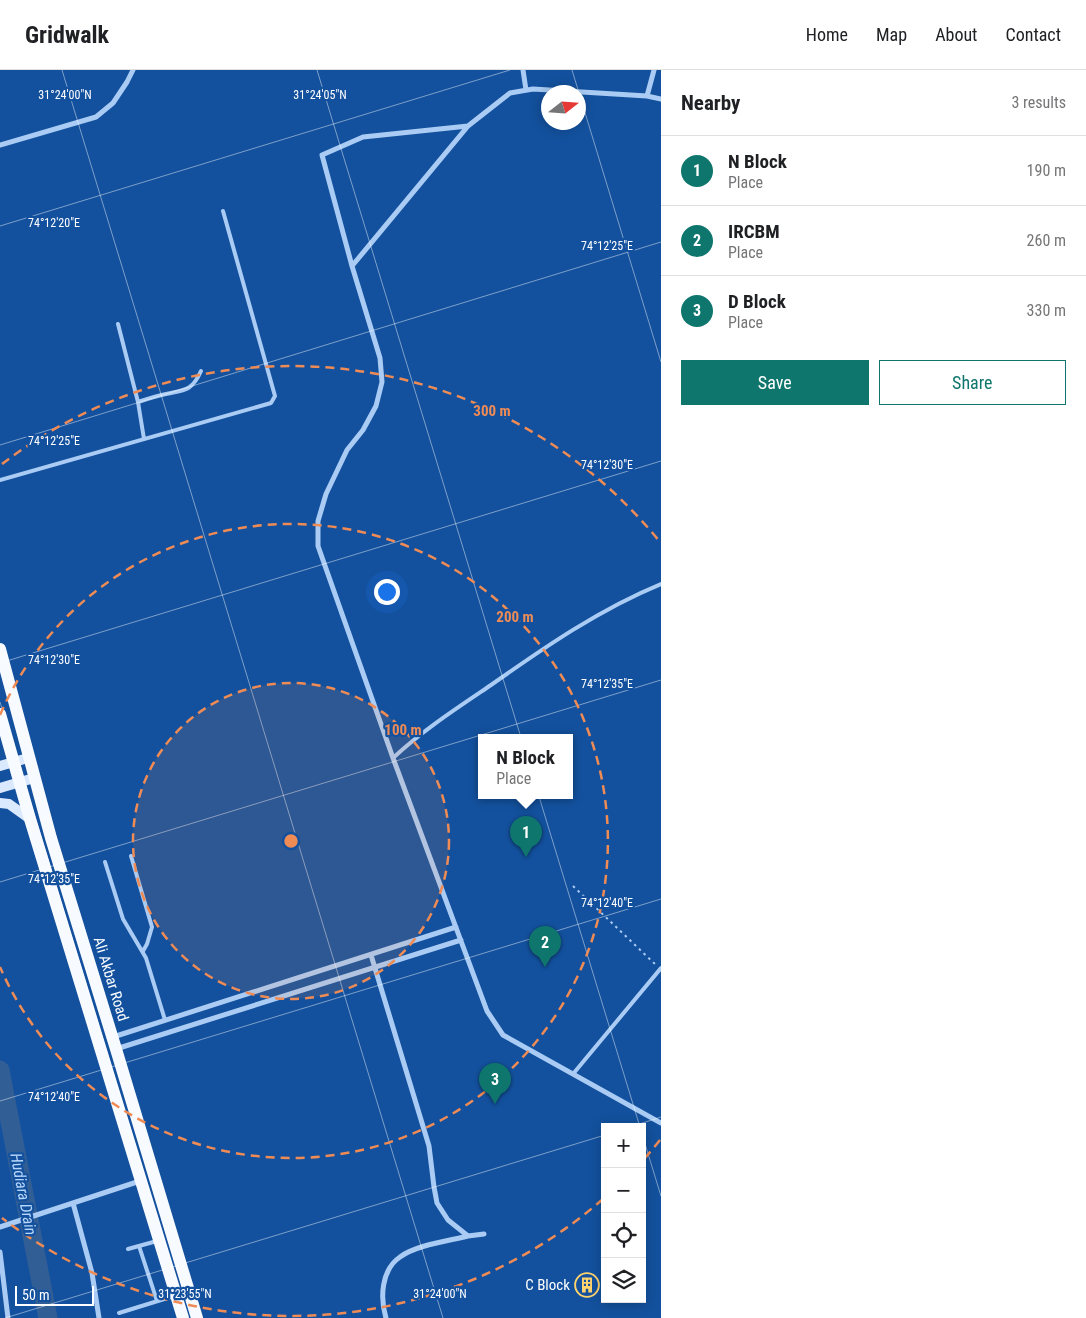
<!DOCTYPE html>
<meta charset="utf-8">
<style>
body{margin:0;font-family:"Roboto Condensed",sans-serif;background:#f6f6f6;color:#202124}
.controls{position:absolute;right:15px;bottom:15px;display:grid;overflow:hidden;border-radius:0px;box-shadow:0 2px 12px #0003}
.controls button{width:45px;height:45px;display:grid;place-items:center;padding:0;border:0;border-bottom:1px solid #e0e0e0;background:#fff;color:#202124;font:25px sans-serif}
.compass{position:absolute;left:541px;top:15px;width:45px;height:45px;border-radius:50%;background:#fff;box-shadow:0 2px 12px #0003;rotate:73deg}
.scale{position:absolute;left:15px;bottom:12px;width:79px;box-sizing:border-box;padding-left:5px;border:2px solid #fff;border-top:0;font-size:14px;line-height:18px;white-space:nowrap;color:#fff;-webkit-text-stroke:4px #13519e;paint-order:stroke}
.you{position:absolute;left:386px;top:521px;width:18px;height:18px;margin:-12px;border:4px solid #fff;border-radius:50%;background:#1a73e8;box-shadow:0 0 0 8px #1a73e833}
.badge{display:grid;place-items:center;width:32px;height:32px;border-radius:50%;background:#0f766e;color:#fff;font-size:16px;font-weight:700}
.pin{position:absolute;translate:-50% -41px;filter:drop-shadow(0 1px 2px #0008)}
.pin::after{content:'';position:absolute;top:26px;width:18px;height:15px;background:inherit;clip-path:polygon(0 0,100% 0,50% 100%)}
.popup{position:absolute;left:478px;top:664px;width:95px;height:65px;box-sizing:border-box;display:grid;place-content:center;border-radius:0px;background:#fff;filter:drop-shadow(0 1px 4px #0005);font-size:16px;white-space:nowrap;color:#757577}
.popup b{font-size:19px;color:#202124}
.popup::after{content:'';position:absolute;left:50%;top:100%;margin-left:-10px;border:10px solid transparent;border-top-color:#fff}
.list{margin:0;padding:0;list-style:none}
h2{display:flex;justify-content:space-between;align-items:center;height:65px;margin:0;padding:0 20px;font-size:21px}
h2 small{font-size:16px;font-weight:400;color:#757577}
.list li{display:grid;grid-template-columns:32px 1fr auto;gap:15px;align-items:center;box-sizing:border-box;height:70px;padding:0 20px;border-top:1px solid #e0e0e0}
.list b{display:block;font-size:19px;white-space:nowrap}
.list p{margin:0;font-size:16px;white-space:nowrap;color:#757577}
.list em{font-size:16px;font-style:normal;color:#757577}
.actions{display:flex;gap:10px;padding:15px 20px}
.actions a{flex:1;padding:11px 0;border:1px solid #0f766e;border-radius:0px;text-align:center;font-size:18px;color:#0f766e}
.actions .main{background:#0f766e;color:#fff}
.icon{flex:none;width:28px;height:28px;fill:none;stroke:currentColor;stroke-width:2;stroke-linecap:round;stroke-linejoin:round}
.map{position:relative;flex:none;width:661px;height:1248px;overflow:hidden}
header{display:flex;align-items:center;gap:30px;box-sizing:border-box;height:70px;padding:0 25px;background:#fff;border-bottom:1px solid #e0e0e0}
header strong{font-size:24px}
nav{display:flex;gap:28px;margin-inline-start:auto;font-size:18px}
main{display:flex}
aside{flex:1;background:#fff}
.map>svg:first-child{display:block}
</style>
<header>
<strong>Gridwalk</strong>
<nav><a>Home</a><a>Map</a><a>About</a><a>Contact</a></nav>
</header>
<main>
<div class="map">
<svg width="661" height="1248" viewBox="0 0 661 1248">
<rect width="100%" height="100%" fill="#13519e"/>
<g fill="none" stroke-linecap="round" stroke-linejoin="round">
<path stroke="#325e96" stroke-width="19" d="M0,1000L48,1248"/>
<path stroke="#aaccf4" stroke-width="2" stroke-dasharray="2.5 4" stroke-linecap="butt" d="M573,816L655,894"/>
<path stroke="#aaccf4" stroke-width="4" d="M118,254L138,332L144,369
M138,332C147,329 156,326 166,324C185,320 192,321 201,301
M0,410L271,333L275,326L223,141
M393,688C423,660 457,638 491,615C545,577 600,539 661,514
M131,786L152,857L147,874L143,881
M105,792L123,849L146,888L165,950
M573,1004L661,898
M139,1176L157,1231
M128,1179L157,1171
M119,1243L174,1226"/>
<path stroke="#aaccf4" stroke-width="5" d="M523,0L526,20
M647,26L654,0
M468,56L363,67L322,85L352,196L380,288L382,312L376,336L363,360L347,380L326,424L318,451V476L393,688L487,941L503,965L661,1053
M0,75L96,47L113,33L127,12L133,0
M352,196L468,56L510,23L533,19L647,26L661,29
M371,885L429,1076L434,1117L437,1133L448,1150L468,1166L484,1164
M113,967L456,857
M116,979L461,870
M73,1133L92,1203L99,1248
M0,1157L140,1111
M0,1182L8,1248
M386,1248C380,1228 381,1200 400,1187C416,1175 448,1171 468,1166"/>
<path stroke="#dae9fd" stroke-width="10" d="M0,696L28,688
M0,718L34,708
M0,733L9,734L30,749"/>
<path stroke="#f7faff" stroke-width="12" d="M0,579L51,768L116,979L197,1248
M0,644L30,749L183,1248"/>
</g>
<path fill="none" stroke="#fff" stroke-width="1" stroke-opacity="0.45" d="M62,0L443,1248M317,0L640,1057M572,0L661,292M0,156L510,0M0,375L661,172M0,593L661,391M0,632L188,1248M0,812L661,610M0,1031L661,829M630,1057L661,1047M642,1064L661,1126M5,1248L605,1065"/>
<circle cx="291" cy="771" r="158" fill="#ef8b55" fill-opacity=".12"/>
<g fill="none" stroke="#ef8b55" stroke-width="2.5" stroke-dasharray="9 6">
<circle cx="291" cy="771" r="158"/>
<path d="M0 645A317 317 0 1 1 0 897"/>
<path d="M660 1070A475 475 0 0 1 644 1089M603 1129A475 475 0 0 1 2 1148M2 394A475 475 0 0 1 660 472"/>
</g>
<defs>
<g id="building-ring" transform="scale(1.25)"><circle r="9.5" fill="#13519e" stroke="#ffd46d" stroke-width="1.5"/><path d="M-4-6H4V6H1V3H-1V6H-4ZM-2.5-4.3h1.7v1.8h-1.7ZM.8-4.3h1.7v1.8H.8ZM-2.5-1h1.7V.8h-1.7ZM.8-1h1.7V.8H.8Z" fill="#ffd46d"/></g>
</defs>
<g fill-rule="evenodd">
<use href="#building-ring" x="587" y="1215"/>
</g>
<g text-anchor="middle" stroke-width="4.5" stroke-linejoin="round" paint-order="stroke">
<g font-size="15" fill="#fff" stroke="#13519e">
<text transform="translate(111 909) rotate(73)" y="5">Ali Akbar Road</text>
</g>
<g font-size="15" fill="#fff" stroke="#13519e" text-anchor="end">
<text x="570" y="1220">C Block</text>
</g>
<g font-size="16" font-style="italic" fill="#b7d6fa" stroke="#13519e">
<text transform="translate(24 1124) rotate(79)" y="6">Hudiara Drain</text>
</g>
</g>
<g font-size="12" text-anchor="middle" fill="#fff" stroke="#13519e" stroke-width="4.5" stroke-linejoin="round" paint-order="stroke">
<text x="65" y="29">31°24'00"N</text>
<text x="320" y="29">31°24'05"N</text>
<text x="54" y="157">74°12'20"E</text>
<text x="607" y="180">74°12'25"E</text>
<text x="54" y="375">74°12'25"E</text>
<text x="607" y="399">74°12'30"E</text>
<text x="54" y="594">74°12'30"E</text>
<text x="607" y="618">74°12'35"E</text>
<text x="54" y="813">74°12'35"E</text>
<text x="607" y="837">74°12'40"E</text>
<text x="54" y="1031">74°12'40"E</text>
<text x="185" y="1228">31°23'55"N</text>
<text x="440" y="1228">31°24'00"N</text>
</g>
<circle cx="291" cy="771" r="8" fill="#ef8b55" stroke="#13519e" stroke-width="2.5"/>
<g font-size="15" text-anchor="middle" font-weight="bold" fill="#ef8b55" stroke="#13519e" stroke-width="4.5" stroke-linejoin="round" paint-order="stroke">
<text x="492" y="346">300 m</text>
<text x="515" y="552">200 m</text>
<text x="403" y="665">100 m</text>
</g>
</svg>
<div class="controls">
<button>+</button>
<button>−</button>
<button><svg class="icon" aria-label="locate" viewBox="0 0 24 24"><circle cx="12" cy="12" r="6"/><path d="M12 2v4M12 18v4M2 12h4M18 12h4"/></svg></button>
<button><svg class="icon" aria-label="layers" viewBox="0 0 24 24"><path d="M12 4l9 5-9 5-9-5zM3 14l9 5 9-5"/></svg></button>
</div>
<svg class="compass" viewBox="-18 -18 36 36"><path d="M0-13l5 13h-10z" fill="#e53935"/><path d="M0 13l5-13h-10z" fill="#757577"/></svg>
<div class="scale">50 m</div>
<div class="you"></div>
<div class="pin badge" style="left:526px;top:787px">1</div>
<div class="popup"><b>N Block</b>Place</div>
<div class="pin badge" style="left:545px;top:897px">2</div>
<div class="pin badge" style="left:495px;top:1034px">3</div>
</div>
<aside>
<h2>Nearby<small>3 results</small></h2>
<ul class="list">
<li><span class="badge">1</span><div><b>N Block</b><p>Place</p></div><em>190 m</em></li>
<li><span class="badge">2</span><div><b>IRCBM</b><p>Place</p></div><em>260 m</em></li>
<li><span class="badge">3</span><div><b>D Block</b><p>Place</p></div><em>330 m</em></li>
</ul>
<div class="actions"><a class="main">Save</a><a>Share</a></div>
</aside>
</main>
